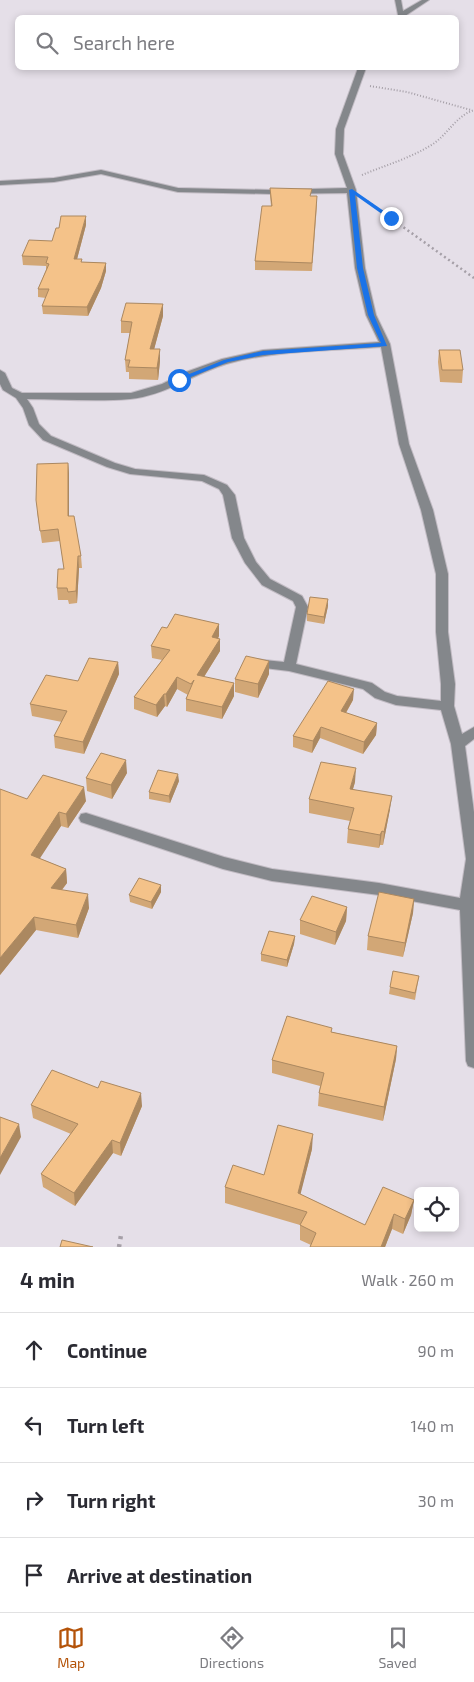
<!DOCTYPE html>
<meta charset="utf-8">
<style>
body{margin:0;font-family:"Exo 2",sans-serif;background:#f7f7f7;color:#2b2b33}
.controls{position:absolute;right:15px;bottom:15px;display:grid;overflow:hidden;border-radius:8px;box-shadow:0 2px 8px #0003}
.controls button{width:45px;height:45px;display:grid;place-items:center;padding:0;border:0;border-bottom:1px solid #e1e1e2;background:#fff;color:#2b2b33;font:25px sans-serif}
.stop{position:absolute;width:15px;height:15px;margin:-11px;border:4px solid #1a73e8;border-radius:50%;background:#fff}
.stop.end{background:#1a73e8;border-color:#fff;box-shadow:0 1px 5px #0008}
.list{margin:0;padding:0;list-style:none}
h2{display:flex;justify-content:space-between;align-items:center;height:65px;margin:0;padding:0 20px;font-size:21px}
h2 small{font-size:16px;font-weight:400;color:#7c7c81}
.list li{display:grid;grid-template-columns:32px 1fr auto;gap:15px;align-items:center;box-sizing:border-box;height:75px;padding:0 20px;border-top:1px solid #e1e1e2}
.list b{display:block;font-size:19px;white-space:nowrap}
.list em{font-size:16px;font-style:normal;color:#7c7c81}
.icon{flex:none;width:28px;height:28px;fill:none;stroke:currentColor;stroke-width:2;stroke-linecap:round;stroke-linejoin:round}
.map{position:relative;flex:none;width:474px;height:1247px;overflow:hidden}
.search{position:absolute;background:#fff;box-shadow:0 2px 8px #0003;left:15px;right:15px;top:15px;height:55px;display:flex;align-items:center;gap:12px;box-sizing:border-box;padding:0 18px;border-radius:8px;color:#7c7c81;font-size:19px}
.sheet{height:365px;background:#fff}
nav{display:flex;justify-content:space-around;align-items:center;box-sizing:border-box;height:70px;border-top:1px solid #e1e1e2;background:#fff;font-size:14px;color:#7c7c81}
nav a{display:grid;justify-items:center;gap:2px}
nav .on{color:#b45309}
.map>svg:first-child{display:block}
</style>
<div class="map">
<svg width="474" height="1247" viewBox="0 0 474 1247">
<rect width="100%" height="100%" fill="#e5dfe8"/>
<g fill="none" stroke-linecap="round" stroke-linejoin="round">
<g stroke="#c1bbc3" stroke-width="2">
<path id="minor" d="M395,0H401L403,11L422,0H429L402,18H394L398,15Z
M358,68H366L344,129L343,154L356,190L365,268L376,315L390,344L409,444L433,510L448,574V632L455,684L454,706L462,734L474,727V739L465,746L474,812V1068L468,1066L466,1061L460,910L379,895L272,881L223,869L81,822L79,818L81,814L86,813L224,857L272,869L379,883L460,898L466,859L451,744L441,710L396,705L375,698L363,689L289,671L249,666L248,663L254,659L284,662L296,607L293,601L262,585L245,563L232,538L223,495L219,489L202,481L130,474L107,467L43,440L29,425L23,408L16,398L3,390L0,384V370L5,373L12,388L22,393H131L162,384L186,372L222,359L263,350L379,342L366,315L355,268L347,193L273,194L178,192L101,174L54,182L0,185V181L54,178L101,170L178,188L273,190L347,188L335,154L336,129ZM381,347L399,444L421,510L436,574V632L441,684V701L397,696L385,692L372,683L296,664L308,607L302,596L270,579L256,562L244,538L235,495L227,485L204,475L135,469L115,463L51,436L39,424L33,408L27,399C61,399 96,402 130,399C165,396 196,372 230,363C278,350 331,351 381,347Z"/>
</g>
<path stroke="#a59fa7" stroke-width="2" stroke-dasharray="1 2" stroke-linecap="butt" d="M370,86L407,92L471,110
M362,175C386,165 411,158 433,144C448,134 456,116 474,110"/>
<path stroke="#a59fa7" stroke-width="2.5" stroke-dasharray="2 3" stroke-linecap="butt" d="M367,201L474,278"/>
<path stroke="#a59fa7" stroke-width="4.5" stroke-dasharray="3 5" stroke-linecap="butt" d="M119,1247L121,1235"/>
<use href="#minor" fill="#84878b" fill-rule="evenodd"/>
</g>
<path fill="#d2a776" d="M270,188L311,196L317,205L312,271L255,270V261L271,206L270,196Z
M86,225L77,259L82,262L106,263V271L101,288L88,316L43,314L42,306L46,298L38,297V289L46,270V266L23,265L22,256L52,241Z
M163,304V316L154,349L160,361L158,380L129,379V372H126L125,360L130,333H121V321Z
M439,350L463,370L462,383L440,382L438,362Z
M68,463L69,474V516L81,556L82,568H79L77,603L69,604L68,600H58L57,588L64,569L60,541L42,543L37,512Z
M328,606L324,624L307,621V614Z
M219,624V636L218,639L220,651L204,677L234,683V696L222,719L186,711V699L188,695L177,689L167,707L165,706L157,717L134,709V697L162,660L152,658L151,646L167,628Z
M269,661V674L258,698L235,692V679Z
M118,662L119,674L84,754L55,748L54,736L62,722L32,716L30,704L78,681Z
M353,700L346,713L377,723L376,735L363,754L320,738L312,753L293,747V736Z
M127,773L112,799L87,791L86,778Z
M179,781L170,803L149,799V792Z
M355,782L353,789L390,809L383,845H380L379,848L347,843L348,829L350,821L309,813V799Z
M27,799L86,801L68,828L61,826L39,858L66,869L67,883L62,890L89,908L78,938L36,930L0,975Z
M161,885V892L152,909L130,902L129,895Z
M414,899L413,913L403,957L367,950L368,936Z
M347,907L346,921L335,945L300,934V920Z
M295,936L294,944L287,967L261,961V954Z
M419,976L415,1000L389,994L390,987Z
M332,1032L397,1046L396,1059L383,1121L318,1106L319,1093L320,1086L272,1073V1060Z
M31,1105L142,1106L121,1156L113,1153L75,1206L43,1187L41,1174L71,1134L33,1118Z
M312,1149L300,1194L365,1225L414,1200L411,1215L403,1234L392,1229L385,1247H310L311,1245L300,1240V1225L225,1203V1187L264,1175Z"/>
<path fill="#ab8860" d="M86,216V225L75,267L74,259Z
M106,263V271L101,288L88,316L87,307Z
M163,304V316L151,361L150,349Z
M160,349V361L158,380L157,368Z
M68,463L69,474V528L68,516Z
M78,556L79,568L77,603L76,591Z
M328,599V606L324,624V617Z
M219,624V636L212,649V637Z
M220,639V651L197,688V675Z
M269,661V674L258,698V684Z
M118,662L119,674L84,754L83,742Z
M177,677V689L167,707L166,694Z
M234,683V696L222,719V707Z
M354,689L353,700L340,723L341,711Z
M164,694L165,706L157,717L156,705Z
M377,723L376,735L363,754L364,742Z
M321,727L320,738L312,753L313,741Z
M126,760L127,773L112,799L111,785Z
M356,768L355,782L349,802L350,789Z
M178,774L179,781L170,803L169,796Z
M84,787L86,801L68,828L66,814Z
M392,796L390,809L383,845L384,832Z
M59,812L61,826L33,869L31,855Z
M382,831L380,845L379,848L380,835Z
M66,869L67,883L53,901L51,888Z
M161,885V892L152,909L151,902Z
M88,894L89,908L78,938L76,925Z
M414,899L413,913L403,957L405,943Z
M347,907L346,921L335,945L336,932Z
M34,917L36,930L0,975V958Z
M295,936L294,944L287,967V960Z
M397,1046L396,1059L383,1121L384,1107Z
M141,1093L142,1106L121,1156L120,1143Z
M19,1124L21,1137L0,1175V1158Z
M313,1134L312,1149L297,1208L298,1193Z
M112,1140L113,1153L75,1206L74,1193Z
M414,1200L411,1215L403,1234L405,1219Z
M394,1214L392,1229L385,1247H381Z"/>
<path fill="#f4c289" stroke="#ab8860" d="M270,188L312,189L310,196H317L312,263L255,261L262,206H272Z
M61,216H86L74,259H82L81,262L106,263L101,279L87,307L42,306L49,289H38L49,264L46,263L48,257L22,256L29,240L52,241L56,228H59Z
M126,303L163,304L150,349H160L157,368L128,367L130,360H125L132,322L121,321Z
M439,350H460L463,370H442Z
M68,463V516H74L81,556H78L76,591L68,592L67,588H57L58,569H64L58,529L40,531L36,500L37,464Z
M310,597L328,599L324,617L307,614Z
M175,614L219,624L212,637L220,639L197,675L234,683L222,707L186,699L194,680L191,684L177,677L166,694H164L156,705L134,697L170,650L151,646L162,627L167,628Z
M246,656L269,661L258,684L235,679Z
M89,658L118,662L83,742L54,736L67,711L30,704L46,675L78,681Z
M328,681L354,689L341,711L377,723L364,742L321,727L313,741L293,736Z
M101,753L126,760L111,785L86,778Z
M321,762L356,768L350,789L392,796L384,832L382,831L380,835L348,829L354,808L309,799Z
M158,770L178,774L169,796L149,792Z
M43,775L84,787L66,814L59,812L31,855L66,869L51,888L88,894L76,925L34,917L0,958V789L27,799Z
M139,878L161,885L151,902L129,895Z
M379,892L414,899L405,943L368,936Z
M312,896L347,907L336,932L300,920Z
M269,931L295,936L287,960L261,954Z
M393,971L419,976L415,993L390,987Z
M287,1016L332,1028L331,1032L397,1046L384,1107L319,1093L324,1073L272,1060Z
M52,1070L98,1088L101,1081L141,1093L120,1143L112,1140L74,1193L41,1174L78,1124L31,1105Z
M0,1117L19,1124L0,1158Z
M278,1125L313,1134L298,1193L365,1225L383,1187L414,1200L405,1219L394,1214L381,1247H310L316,1233L300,1225L307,1212L225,1187L233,1165L264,1175Z
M62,1240L93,1247H60Z"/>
<path fill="#1a73e8" d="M352,189L394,218L389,219L355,195L363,268L374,315L387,346L263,355L228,362L181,381H177V379L224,360L263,351L381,343L368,315L357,268L349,190Z"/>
</svg>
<div class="controls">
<button><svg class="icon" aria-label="locate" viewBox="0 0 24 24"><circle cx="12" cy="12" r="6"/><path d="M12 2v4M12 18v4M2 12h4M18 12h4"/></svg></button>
</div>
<div class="stop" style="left:179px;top:380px"></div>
<div class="stop end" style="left:391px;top:218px"></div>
<div class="search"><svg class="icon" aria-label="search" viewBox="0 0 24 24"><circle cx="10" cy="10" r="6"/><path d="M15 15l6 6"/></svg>Search here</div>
</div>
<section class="sheet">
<h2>4 min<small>Walk · 260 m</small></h2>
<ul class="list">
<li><svg class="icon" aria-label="ahead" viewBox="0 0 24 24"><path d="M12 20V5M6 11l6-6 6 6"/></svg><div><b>Continue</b></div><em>90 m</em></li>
<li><svg class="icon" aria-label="left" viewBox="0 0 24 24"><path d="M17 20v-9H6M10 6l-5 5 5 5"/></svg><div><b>Turn left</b></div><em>140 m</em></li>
<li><svg class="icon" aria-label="right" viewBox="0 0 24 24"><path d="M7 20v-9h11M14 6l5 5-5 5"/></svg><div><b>Turn right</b></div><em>30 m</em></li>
<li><svg class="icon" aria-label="arrive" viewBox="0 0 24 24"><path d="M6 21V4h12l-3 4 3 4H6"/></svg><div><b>Arrive at destination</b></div></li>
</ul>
</section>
<nav>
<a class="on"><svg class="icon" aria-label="map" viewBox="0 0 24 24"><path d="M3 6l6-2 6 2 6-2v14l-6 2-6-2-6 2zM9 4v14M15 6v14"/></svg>Map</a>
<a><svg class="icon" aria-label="directions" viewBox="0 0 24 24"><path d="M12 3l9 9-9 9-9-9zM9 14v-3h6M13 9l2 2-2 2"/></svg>Directions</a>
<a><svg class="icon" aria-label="saved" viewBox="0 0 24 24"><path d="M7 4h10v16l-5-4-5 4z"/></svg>Saved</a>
</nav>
